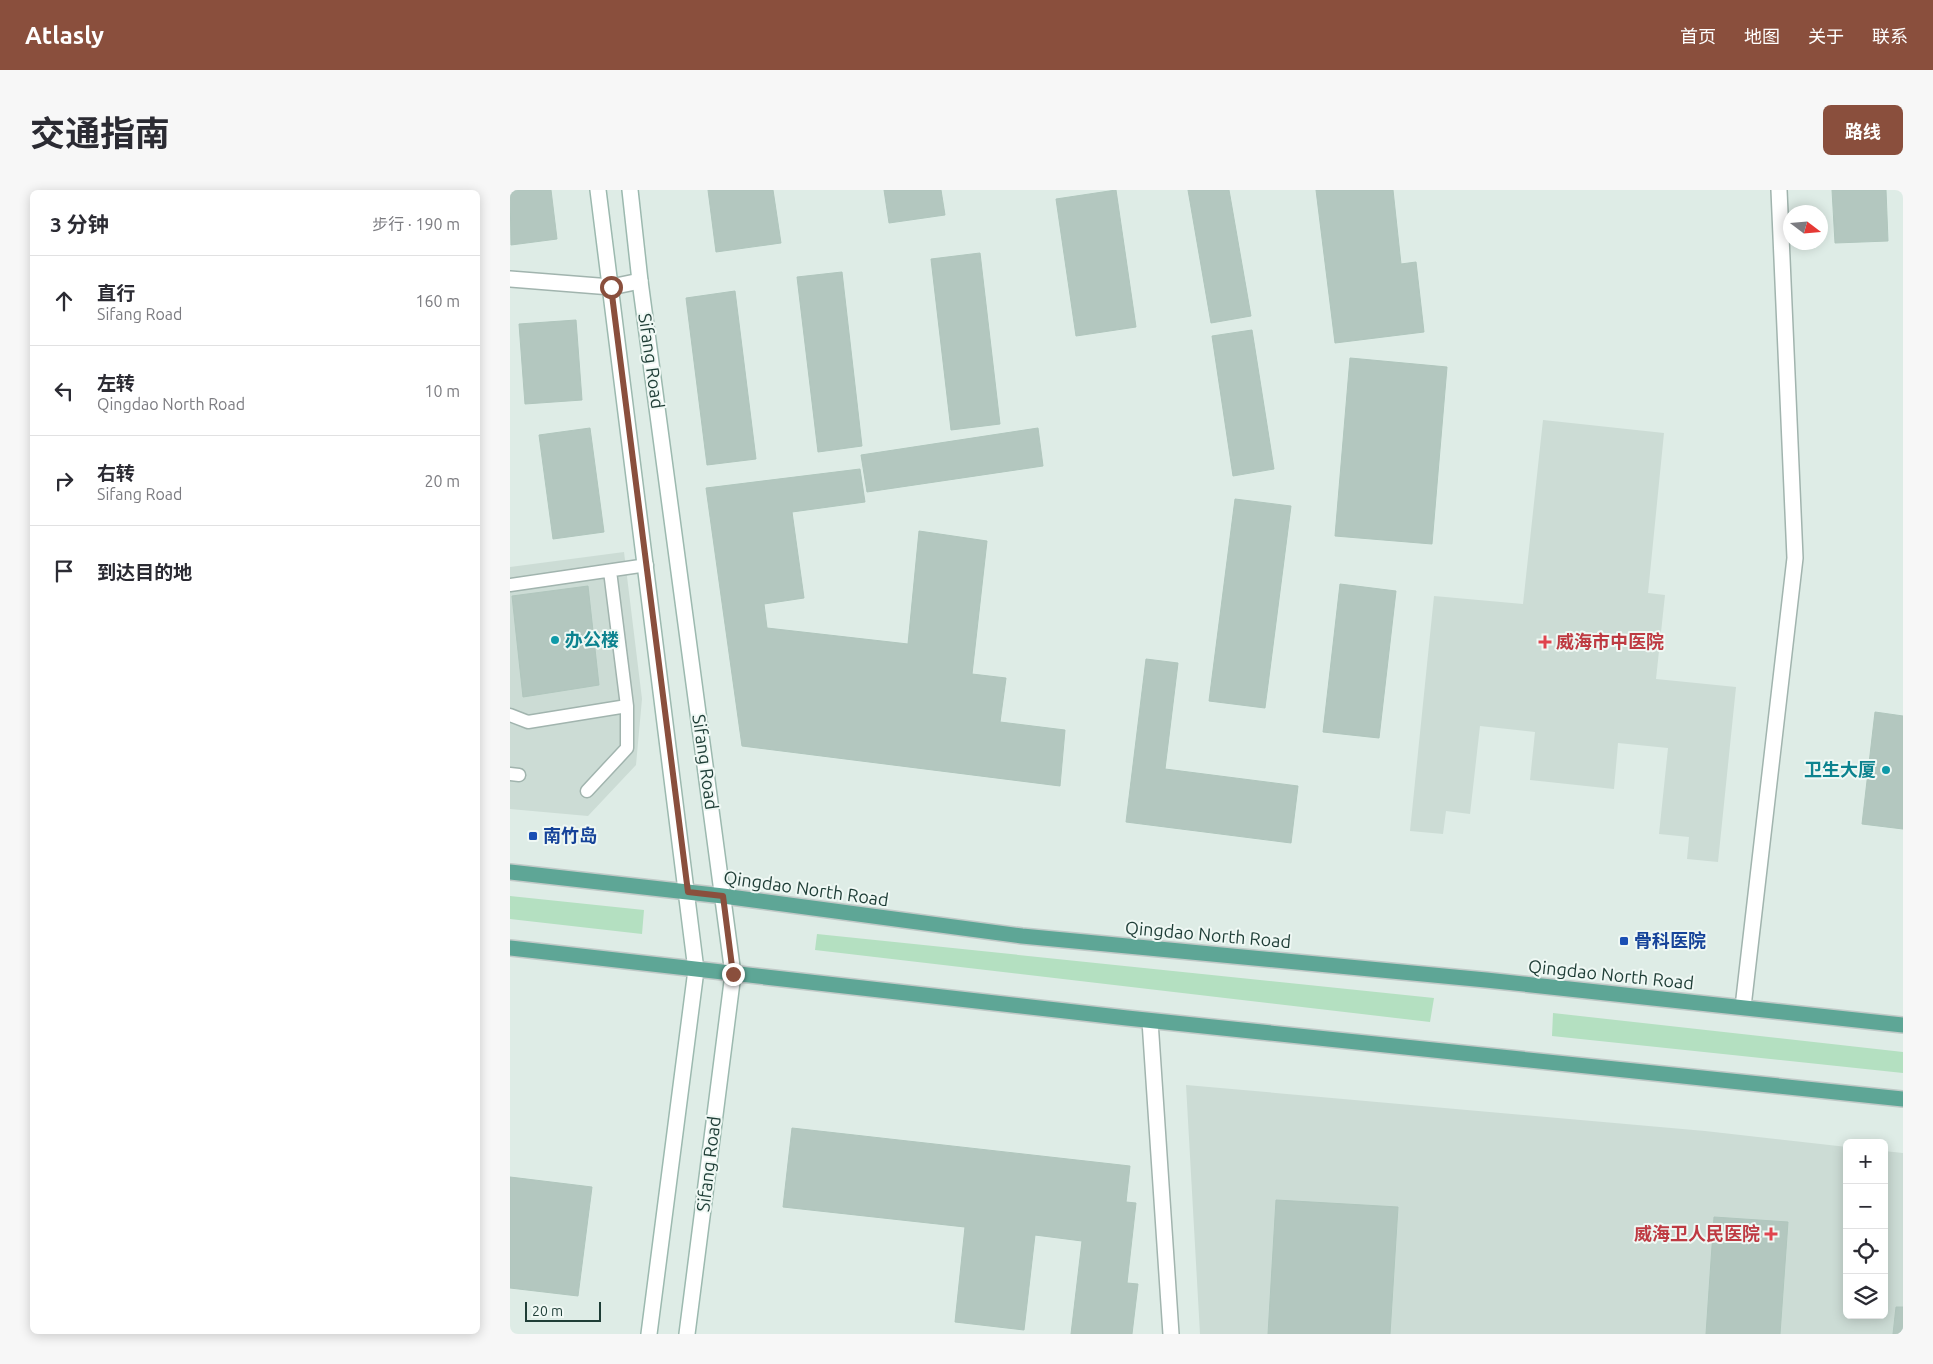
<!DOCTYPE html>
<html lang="zh">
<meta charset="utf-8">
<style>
body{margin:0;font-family:Ubuntu,"Noto Sans SC",sans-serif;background:#f7f7f7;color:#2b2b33}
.controls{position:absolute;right:15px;bottom:15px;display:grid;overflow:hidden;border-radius:8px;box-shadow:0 2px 12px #0003}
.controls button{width:45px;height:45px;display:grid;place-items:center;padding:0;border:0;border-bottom:1px solid #e1e1e2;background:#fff;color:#2b2b33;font:25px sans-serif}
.compass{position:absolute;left:1273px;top:15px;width:45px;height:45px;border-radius:50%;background:#fff;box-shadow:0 2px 12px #0003;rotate:106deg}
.scale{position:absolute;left:15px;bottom:12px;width:76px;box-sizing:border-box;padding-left:5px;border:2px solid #1e3d36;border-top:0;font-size:14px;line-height:18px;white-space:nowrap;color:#1e3d36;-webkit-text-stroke:4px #eff8f4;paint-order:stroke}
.stop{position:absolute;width:15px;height:15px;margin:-11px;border:4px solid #8a4f3d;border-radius:50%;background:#fff}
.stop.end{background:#8a4f3d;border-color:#fff;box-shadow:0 1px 5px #0008}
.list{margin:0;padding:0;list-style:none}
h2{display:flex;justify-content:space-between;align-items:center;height:65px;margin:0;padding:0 20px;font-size:21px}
h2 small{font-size:16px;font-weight:400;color:#7c7c81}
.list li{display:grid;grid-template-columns:32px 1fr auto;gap:15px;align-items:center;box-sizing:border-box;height:90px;padding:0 20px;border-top:1px solid #e1e1e2}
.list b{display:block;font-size:19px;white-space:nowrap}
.list p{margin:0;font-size:16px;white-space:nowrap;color:#7c7c81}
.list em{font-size:16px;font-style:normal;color:#7c7c81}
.icon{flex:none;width:28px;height:28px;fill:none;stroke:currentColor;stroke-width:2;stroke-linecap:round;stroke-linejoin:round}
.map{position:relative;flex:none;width:1393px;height:1144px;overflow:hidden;border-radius:8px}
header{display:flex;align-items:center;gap:30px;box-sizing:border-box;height:70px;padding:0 25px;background:#8a4f3d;color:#fff}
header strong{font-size:24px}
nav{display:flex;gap:28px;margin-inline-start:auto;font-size:18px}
.intro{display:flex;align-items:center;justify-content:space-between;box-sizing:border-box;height:120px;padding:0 30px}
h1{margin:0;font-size:35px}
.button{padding:12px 22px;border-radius:8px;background:#8a4f3d;color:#fff;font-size:18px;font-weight:700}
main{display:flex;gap:30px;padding:0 30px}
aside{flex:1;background:#fff;border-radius:8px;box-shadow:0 2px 12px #0003}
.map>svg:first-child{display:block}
</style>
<header>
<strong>Atlasly</strong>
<nav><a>首页</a><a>地图</a><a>关于</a><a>联系</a></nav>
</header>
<div class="intro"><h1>交通指南</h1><a class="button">路线</a></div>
<main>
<aside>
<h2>3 分钟<small>步行 · 190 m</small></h2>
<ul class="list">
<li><svg class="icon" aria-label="ahead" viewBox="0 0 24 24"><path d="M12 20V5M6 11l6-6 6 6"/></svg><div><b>直行</b><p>Sifang Road</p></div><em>160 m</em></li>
<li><svg class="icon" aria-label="left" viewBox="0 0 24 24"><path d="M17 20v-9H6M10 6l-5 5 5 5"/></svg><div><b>左转</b><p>Qingdao North Road</p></div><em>10 m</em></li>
<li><svg class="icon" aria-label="right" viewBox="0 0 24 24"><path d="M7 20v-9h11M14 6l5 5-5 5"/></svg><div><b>右转</b><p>Sifang Road</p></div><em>20 m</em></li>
<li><svg class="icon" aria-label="arrive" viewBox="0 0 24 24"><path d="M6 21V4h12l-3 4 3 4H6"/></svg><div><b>到达目的地</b></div></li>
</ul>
</aside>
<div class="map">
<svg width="1393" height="1144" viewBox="0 0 1393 1144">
<rect width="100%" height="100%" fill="#deece6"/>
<path fill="#ccdcd5" d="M1033,230L1154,243L1138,403L1155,405L1146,489L1226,497L1208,672L1177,669L1179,647L1149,644L1158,558L1108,553L1104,599L1020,590L1025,542L970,536L960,624L936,621L933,644L900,641L924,406L1013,414Z
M114,362L132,509L126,575L78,626L0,619V377Z
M676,895L1195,941L1337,957V1125H1374V961L1393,963V1144H690Z"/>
<path fill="#b4e0c1" d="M0,706L134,720L132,744L0,729Z
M307,744L924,808L920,832L305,760Z
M1043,823L1393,862V883L1042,846Z"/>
<path fill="#b3c7bf" stroke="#b0c6bd" d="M0,0H41L47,49L1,55Z
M198,0H263L271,53L206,62Z
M374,0H431L435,25L379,33Z
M606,0L626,137L566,146L546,9Z
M678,0H719L741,126L701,133Z
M806,0H883L891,74L906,72L914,142L825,153Z
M1322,0H1376L1378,51L1325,53Z
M470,63L490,234L441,240L421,69Z
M332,82L352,256L308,262L287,87Z
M225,101L246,269L197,275L176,108Z
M66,130L72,210L15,214L9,134Z
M742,140L764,279L723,286L702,146Z
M840,168L937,177L922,354L825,346Z
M80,238L94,342L43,349L29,245Z
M528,238L533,276L357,302L351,265Z
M350,279L355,312L282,322L294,408L254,414L257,438L398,454L409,341L477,351L462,484L496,488L490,532L555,540L550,596L232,556L196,298Z
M725,309L781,316L755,518L699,511Z
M830,394L886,401L869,548L813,542Z
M78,396L89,495L13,507L2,406Z
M636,469L668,473L655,579L788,596L781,653L616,632Z
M1365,522L1393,526V639L1352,634Z
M282,938L620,976L616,1012L626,1013L617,1093L628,1094L622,1144H561L572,1051L525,1045L514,1140L445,1132L455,1037L273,1017Z
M0,987L82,997L68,1106L0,1098Z
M766,1010L888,1017L880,1144H758Z
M1204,1027L1278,1032L1270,1144H1196Z
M1386,1117H1393V1144H1383Z"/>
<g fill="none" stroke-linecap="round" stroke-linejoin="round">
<g stroke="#a1b4ae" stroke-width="15">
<path id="service" d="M0,395L137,375
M0,525L18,532L117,516L100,381
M0,584L9,585
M77,601L117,558V516"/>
</g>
<g stroke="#a1b4ae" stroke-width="18">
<path id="minor" d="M0,89L101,97L130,91
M1233,817L1285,368L1269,0
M640,831L661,1144"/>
</g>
<g stroke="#9cb9af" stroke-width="18">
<path id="secondary" d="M88,0L186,780L139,1144
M120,0L130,91L223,784L177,1144"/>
</g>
<g stroke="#c0c9c7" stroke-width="18">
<path id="primary" d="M0,682L213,706L512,746L976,790L1393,835
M0,758L617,828L1393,909"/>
</g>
<use href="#service" stroke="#fff" stroke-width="12"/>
<use href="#minor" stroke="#fff" stroke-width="15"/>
<use href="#secondary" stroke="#fff" stroke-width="15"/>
<use href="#primary" stroke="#5ea696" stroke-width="15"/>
</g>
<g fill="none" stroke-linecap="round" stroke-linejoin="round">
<path stroke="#8a4f3d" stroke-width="6" d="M101,97L178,702L213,706L223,784"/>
</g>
<g fill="#0f9aa8" stroke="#eff8f4" stroke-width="2">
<circle cx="45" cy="450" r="5"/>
<circle cx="1376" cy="580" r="5"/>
</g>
<g fill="#e0444e" stroke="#eff8f4" stroke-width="2">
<path d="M1032.5 444.5h5v5h5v5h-5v5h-5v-5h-5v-5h5z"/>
<path d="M1258.5 1036.5h5v5h5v5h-5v5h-5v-5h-5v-5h5z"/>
</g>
<g fill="#1a4fb4" stroke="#eff8f4" stroke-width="2">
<rect x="18" y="641" width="10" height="10" rx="2.5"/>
<rect x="1109" y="746" width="10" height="10" rx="2.5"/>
</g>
<g text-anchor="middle" stroke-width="4" stroke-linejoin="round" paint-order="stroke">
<g font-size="18" fill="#1e3d36" stroke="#eff8f4">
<text transform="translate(141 171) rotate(82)" y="6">Sifang Road</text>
<text transform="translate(195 572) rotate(82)" y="6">Sifang Road</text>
<text transform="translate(296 699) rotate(8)" y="6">Qingdao North Road</text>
<text transform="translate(698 745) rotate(5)" y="6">Qingdao North Road</text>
<text transform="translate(1101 785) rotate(6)" y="6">Qingdao North Road</text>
<text transform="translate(199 974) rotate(-83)" y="6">Sifang Road</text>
</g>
<g font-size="18" font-weight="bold" fill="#0d838f" stroke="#eff8f4" text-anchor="start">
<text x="55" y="456">办公楼</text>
<text x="1366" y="586" text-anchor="end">卫生大厦</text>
</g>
<g font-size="18" font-weight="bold" fill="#be3a42" stroke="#eff8f4" text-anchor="start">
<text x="1046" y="458">威海市中医院</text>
<text x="1250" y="1050" text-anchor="end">威海卫人民医院</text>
</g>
<g font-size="18" font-weight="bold" fill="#164399" stroke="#eff8f4" text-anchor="start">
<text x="33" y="652">南竹岛</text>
<text x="1124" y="757">骨科医院</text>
</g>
</g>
</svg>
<div class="controls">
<button>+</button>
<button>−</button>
<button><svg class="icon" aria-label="locate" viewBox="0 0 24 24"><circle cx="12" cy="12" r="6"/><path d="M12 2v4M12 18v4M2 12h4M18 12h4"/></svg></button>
<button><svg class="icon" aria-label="layers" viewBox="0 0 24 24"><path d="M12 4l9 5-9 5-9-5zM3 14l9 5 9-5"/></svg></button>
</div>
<svg class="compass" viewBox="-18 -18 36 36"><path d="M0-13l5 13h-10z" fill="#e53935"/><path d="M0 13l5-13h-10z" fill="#7c7c81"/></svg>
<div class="scale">20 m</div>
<div class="stop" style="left:101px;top:97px"></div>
<div class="stop end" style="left:223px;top:784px"></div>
</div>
</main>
